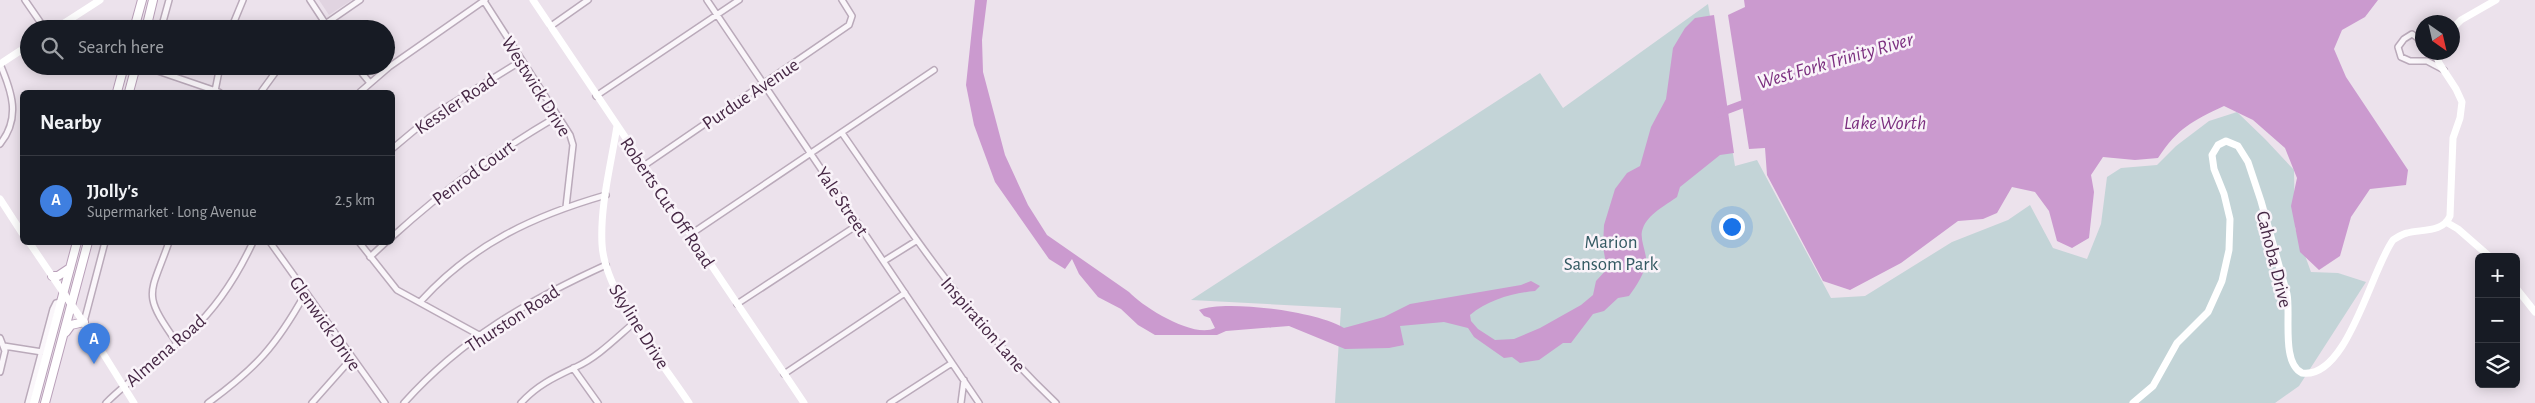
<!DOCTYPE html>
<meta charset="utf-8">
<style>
body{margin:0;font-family:"Alegreya Sans",sans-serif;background:#20242c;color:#f1f3f6}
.controls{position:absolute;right:15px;bottom:15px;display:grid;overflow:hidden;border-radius:8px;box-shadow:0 2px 12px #0003}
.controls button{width:45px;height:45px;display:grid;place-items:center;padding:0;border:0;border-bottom:1px solid #363941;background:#171b24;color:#f1f3f6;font:25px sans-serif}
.compass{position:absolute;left:2415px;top:15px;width:45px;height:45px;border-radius:50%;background:#171b24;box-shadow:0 2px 12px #0003;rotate:146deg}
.you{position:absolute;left:1731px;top:226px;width:18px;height:18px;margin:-12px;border:4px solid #fff;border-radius:50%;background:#1a73e8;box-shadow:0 0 0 8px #1a73e833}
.badge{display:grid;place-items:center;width:32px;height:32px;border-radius:50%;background:#db2777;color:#fff;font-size:16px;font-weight:700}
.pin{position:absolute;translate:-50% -41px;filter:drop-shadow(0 1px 2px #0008)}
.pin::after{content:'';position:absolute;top:26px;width:18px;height:15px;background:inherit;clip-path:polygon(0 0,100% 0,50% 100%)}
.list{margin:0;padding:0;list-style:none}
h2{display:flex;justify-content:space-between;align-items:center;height:65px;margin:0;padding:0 20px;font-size:21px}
h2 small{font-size:16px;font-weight:400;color:#9ea1a6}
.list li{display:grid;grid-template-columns:32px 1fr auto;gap:15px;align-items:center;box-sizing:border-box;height:90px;padding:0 20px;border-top:1px solid #363941}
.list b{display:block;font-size:19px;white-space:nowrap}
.list p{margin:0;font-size:16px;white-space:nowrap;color:#9ea1a6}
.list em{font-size:16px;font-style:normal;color:#9ea1a6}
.icon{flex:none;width:28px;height:28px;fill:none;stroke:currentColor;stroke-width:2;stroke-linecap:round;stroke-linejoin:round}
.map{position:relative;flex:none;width:2535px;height:403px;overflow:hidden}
.search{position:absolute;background:#171b24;box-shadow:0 2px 12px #0003;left:20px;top:20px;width:375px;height:55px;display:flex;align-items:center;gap:12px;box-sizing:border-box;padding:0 18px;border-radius:28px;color:#9ea1a6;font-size:19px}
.panel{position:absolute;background:#171b24;box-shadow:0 2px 12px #0003;left:20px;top:90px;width:375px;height:155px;border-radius:8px}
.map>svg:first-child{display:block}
</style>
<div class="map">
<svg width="2535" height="403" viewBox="0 0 2535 403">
<rect width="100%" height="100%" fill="#ece2ec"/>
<path fill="#e1d4e1" d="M319,0H352L329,15Z"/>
<path fill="#c3d4d7" d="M1708,4L1735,166L1757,160L1831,298L1865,296L1952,242L2008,220L2030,205L2053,248L2087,259L2101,224L2107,177L2121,168L2157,165L2176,146L2209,121L2237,112L2265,139L2294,170L2295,228L2311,272L2338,273L2366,282L2299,386L2275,403H1335L1341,308L1191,300L1540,73L1563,108Z"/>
<path fill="#cb9acf" d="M975,0H987L982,40L983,72L1005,155L1028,205L1047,235L1129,292C1143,307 1194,339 1215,328L1210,318L1204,316L1199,310C1226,299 1319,312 1344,328L1384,317L1410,304L1521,285L1531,281L1540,286L1535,291C1513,293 1488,300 1470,315L1471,321L1478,329L1495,340L1514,339L1540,328L1581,305L1593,295L1596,281L1607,269L1603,247L1604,225L1615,189L1627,173L1640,166L1651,127L1666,99L1673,48L1685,28L1695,18L1714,15L1734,153L1720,155L1680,187L1677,197C1666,205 1648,214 1643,228C1639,237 1645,248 1646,258C1647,271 1636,286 1629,296L1618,298L1604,311L1593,314L1571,343H1563L1539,360L1520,363L1512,357L1504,358L1474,337L1468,328L1444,322L1400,326L1404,345L1389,348L1345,349L1289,326L1226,331L1217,335H1155L1138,325L1121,309L1098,297L1079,274L1072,259L1065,269L1049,259L995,182L974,125L966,85Z
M1744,0H2378L2365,17L2342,30L2334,49L2346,77L2408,170L2406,185L2370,189L2351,217L2340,256L2319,270L2300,252L2291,206L2297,178L2285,148L2253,120L2224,106C2192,121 2178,128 2158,158L2135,160L2103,157L2091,175L2094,192L2089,238L2072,248L2057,241L2049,211L2035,192L2012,187L1997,213L1983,219L1958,221L1901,263L1850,290L1823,281L1767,175L1765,148L1749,149L1728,15L1745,7Z"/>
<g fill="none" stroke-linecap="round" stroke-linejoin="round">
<path stroke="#cb9acf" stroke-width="8" d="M1719,113L1751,101"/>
<g stroke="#baaaba" stroke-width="8">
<path id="street" d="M25,0L45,29
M310,0L329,29
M707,0L979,403
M484,1L570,135L573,145L566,207
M551,26L588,0
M161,29L169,0
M231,29L243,0
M318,29L360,0
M2422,41L2412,34L2404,39L2398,47L2401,57L2410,61H2427L2444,70
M0,64C12,92 21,118 0,144
M143,66L219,92
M356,66L370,83
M215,91L220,66
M261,92L280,66
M360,92L389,67L485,0
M596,96L739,0
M842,133C909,230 970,322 1056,403
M392,149L429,118L521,61
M645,165L849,25L852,16L842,0
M691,234L934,70
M392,237C447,187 495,153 558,116
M169,242C150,296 141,292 177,343
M270,242L385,403
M359,242L397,290L479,335
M370,257L386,242
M884,261L916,241
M421,301C473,244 533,216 606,195
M737,304L859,224
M84,322L105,242
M0,338L5,351L0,372
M4,346L42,352
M573,368L598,403
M784,374L905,293
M28,403L53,309L56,303L61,302
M106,403C133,376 164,357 191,331C217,307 238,274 253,242
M208,403C256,368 276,346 305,294
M312,403L351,359
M404,403C461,339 529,300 606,265
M521,403C537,385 555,377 576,367C598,357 617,337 635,322
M890,403L952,363
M961,403L964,380"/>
</g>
<g stroke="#b9a0b9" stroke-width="10">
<path id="primary" d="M134,29L142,0
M146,29L153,0
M117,92L124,66
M129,92L136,66
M52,276H58L70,268
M66,332L71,325L84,322
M34,403L77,242
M45,403L88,242"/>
</g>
<use href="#street" stroke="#faf6fa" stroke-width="5"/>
<path stroke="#fff" stroke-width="7" d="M533,0L804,403
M55,29L100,0
M2452,29L2461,20L2496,0
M0,64L29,45
M617,126C611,165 600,205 602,244C604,292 662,362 689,403
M0,199L22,233
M2446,222L2458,229L2490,257
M29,242L86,326L134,403
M2516,288L2535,312
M2133,403L2153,386L2177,343L2208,312L2222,281L2229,250L2230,219L2224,194L2214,169L2212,155L2218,145L2226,141L2238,146L2248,162L2261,201L2287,294C2291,314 2281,363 2302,373C2347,380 2371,270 2393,240C2398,237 2402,234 2407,233C2421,229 2443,233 2450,216L2453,138L2460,118L2462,102L2456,89L2439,63L2436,52"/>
<use href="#primary" stroke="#fff" stroke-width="8"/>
</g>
<g text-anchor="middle" stroke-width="5" stroke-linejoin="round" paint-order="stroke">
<g font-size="19" fill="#462845" stroke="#f9f3f9">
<text transform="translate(537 86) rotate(58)" y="7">Westwick Drive</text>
<text transform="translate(750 93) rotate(-34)" y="7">Purdue Avenue</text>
<text transform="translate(455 103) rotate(-34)" y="7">Kessler Road</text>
<text transform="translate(473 172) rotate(-36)" y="7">Penrod Court</text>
<text transform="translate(843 201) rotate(56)" y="7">Yale Street</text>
<text transform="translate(668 202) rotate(56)" y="7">Roberts Cut Off Road</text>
<text transform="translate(2275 259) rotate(76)" y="7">Cahoba Drive</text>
<text transform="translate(512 318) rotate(-33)" y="7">Thurston Road</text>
<text transform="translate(326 323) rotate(55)" y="7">Glenwick Drive</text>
<text transform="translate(984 324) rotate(49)" y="7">Inspiration Lane</text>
<text transform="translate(640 326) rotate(58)" y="7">Skyline Drive</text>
<text transform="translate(165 350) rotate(-41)" y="7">Almena Road</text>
</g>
<g font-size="19" fill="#345a63" stroke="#f9f3f9">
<text x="1611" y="248">Marion<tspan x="1611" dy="22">Sansom Park</tspan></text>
</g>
<g font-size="20" font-style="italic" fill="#7b2e7f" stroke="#f9f3f9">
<text transform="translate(1835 60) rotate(-16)" y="7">West Fork Trinity River</text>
<text x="1885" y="129">Lake Worth</text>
</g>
</g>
</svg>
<div class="controls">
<button>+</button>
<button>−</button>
<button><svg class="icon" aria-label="layers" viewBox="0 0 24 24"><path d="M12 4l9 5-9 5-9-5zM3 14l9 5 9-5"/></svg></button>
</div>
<svg class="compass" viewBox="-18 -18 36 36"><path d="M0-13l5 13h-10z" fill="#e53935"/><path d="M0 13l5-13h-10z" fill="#9ea1a6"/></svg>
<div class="you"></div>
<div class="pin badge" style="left:94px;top:364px;background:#3f7fe0">A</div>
<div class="search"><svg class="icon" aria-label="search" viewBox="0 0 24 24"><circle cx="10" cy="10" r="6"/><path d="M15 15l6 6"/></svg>Search here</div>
<section class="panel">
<h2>Nearby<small></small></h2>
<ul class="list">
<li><span class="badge" style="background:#3f7fe0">A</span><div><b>JJolly's</b><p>Supermarket · Long Avenue</p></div><em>2.5 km</em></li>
</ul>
</section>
</div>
